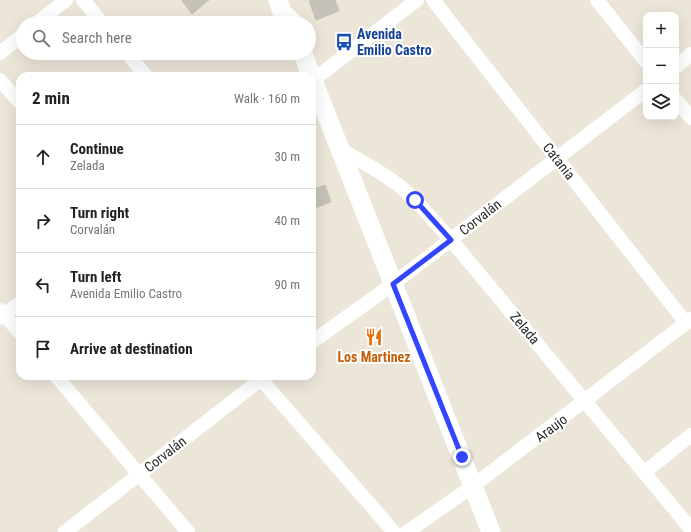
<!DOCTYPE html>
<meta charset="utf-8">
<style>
body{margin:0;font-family:"Roboto Condensed",sans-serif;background:#f2f2f2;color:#222}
.controls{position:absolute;right:12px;top:12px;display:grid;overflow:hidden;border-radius:8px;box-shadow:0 4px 16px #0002}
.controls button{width:36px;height:36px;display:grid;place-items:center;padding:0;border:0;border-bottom:1px solid #e0e0e0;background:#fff;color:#222;font:20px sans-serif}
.stop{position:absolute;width:12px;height:12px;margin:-9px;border:3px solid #3346ff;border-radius:50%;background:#fff}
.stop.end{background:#3346ff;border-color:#fff;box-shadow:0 1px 4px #0008}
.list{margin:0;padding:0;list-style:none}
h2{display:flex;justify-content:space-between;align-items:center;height:52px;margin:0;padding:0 16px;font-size:17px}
h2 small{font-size:13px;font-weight:400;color:#767676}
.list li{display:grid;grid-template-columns:26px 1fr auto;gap:12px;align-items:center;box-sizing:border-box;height:64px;padding:0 16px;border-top:1px solid #e0e0e0}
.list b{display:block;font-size:15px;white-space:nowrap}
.list p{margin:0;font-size:13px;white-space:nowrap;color:#767676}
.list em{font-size:13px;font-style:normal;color:#767676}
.icon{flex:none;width:22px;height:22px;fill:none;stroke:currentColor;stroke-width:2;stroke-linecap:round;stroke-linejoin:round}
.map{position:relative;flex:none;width:691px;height:532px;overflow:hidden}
.search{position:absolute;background:#fff;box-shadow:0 4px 16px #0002;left:16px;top:16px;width:300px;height:44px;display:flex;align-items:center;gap:10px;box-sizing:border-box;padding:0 14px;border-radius:22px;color:#767676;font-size:15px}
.panel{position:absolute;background:#fff;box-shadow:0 4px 16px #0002;left:16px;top:72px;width:300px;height:308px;border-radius:12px}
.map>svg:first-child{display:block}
</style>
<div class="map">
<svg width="691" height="532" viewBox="0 0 691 532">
<rect width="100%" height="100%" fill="#ece6d9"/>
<path fill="#c7c2b9" stroke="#c7c2b3" d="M184,0H209L192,14L182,1Z
M312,0H335L339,11L316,20L309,1Z
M325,185L331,202L312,209V190Z"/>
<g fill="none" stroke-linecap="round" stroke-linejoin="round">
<path stroke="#fff" stroke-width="14" d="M83,0L102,23
M433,0L686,323
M597,0L646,62
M37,23L66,0
M0,53L23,35
M127,53L146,76
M676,67L691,54
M0,80L20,103
M312,81L417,0
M676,100L691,118
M340,149C361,161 384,173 402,188C420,204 435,222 451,240L691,529
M0,310L20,333
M0,318L20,303
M312,342L393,284L646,90
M56,376L188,532
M258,376L394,532
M645,472L691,435
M65,532L265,376
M407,532L473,486L691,319"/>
<path stroke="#fff" stroke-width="19" d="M278,0L282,12L293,23
M303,53L311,76
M312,78L491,532"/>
</g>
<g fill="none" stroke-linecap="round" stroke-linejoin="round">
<path stroke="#3346ff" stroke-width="5" d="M415,200L451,240L393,284L462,457"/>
</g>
<defs>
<g id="bus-bare" transform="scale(1.38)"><path d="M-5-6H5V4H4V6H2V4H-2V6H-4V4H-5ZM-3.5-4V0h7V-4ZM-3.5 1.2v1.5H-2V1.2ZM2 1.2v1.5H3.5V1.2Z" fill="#1a4fb4" stroke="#fff" stroke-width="2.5" paint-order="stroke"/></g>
<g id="restaurant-bare" transform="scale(1.38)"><path d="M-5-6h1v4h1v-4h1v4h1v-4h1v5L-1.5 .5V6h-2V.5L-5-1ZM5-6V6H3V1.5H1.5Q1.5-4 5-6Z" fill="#e8710a" stroke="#fff" stroke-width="2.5" paint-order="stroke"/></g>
</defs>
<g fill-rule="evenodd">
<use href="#bus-bare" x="344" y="42"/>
<use href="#restaurant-bare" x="374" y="337"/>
</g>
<g text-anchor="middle" stroke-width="4" stroke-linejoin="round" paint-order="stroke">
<g font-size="14" font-weight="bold" fill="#164399" stroke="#fff" text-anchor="start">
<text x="357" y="39">Avenida<tspan x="357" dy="16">Emilio Castro</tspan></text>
</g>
<g font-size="14" fill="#282828" stroke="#fff">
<text transform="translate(559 161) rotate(52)" y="5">Catania</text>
<text transform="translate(480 217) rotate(-38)" y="5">Corvalán</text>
<text transform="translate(525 328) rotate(50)" y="5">Zelada</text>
<text transform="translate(551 428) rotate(-37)" y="5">Araujo</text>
<text transform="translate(165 454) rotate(-38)" y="5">Corvalán</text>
</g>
<g font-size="14" font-weight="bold" fill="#c56008" stroke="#fff">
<text x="374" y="362">Los Martinez</text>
</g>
</g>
</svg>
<div class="controls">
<button>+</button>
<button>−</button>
<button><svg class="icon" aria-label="layers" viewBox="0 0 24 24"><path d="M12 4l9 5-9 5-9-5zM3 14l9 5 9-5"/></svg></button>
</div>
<div class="stop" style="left:415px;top:200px"></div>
<div class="stop end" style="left:462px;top:457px"></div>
<div class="search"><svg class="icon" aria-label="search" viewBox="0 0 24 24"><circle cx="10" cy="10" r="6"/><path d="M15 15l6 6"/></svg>Search here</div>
<section class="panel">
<h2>2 min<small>Walk · 160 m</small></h2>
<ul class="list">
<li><svg class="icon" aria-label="ahead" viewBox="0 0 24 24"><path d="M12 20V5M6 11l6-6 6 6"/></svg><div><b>Continue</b><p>Zelada</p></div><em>30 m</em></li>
<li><svg class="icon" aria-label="right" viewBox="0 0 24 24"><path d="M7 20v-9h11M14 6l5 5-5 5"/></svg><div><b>Turn right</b><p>Corvalán</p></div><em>40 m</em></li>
<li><svg class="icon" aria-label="left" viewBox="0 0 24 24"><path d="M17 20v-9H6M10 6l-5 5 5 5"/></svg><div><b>Turn left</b><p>Avenida Emilio Castro</p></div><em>90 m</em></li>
<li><svg class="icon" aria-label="arrive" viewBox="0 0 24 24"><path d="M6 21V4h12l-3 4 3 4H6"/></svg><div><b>Arrive at destination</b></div></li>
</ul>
</section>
</div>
